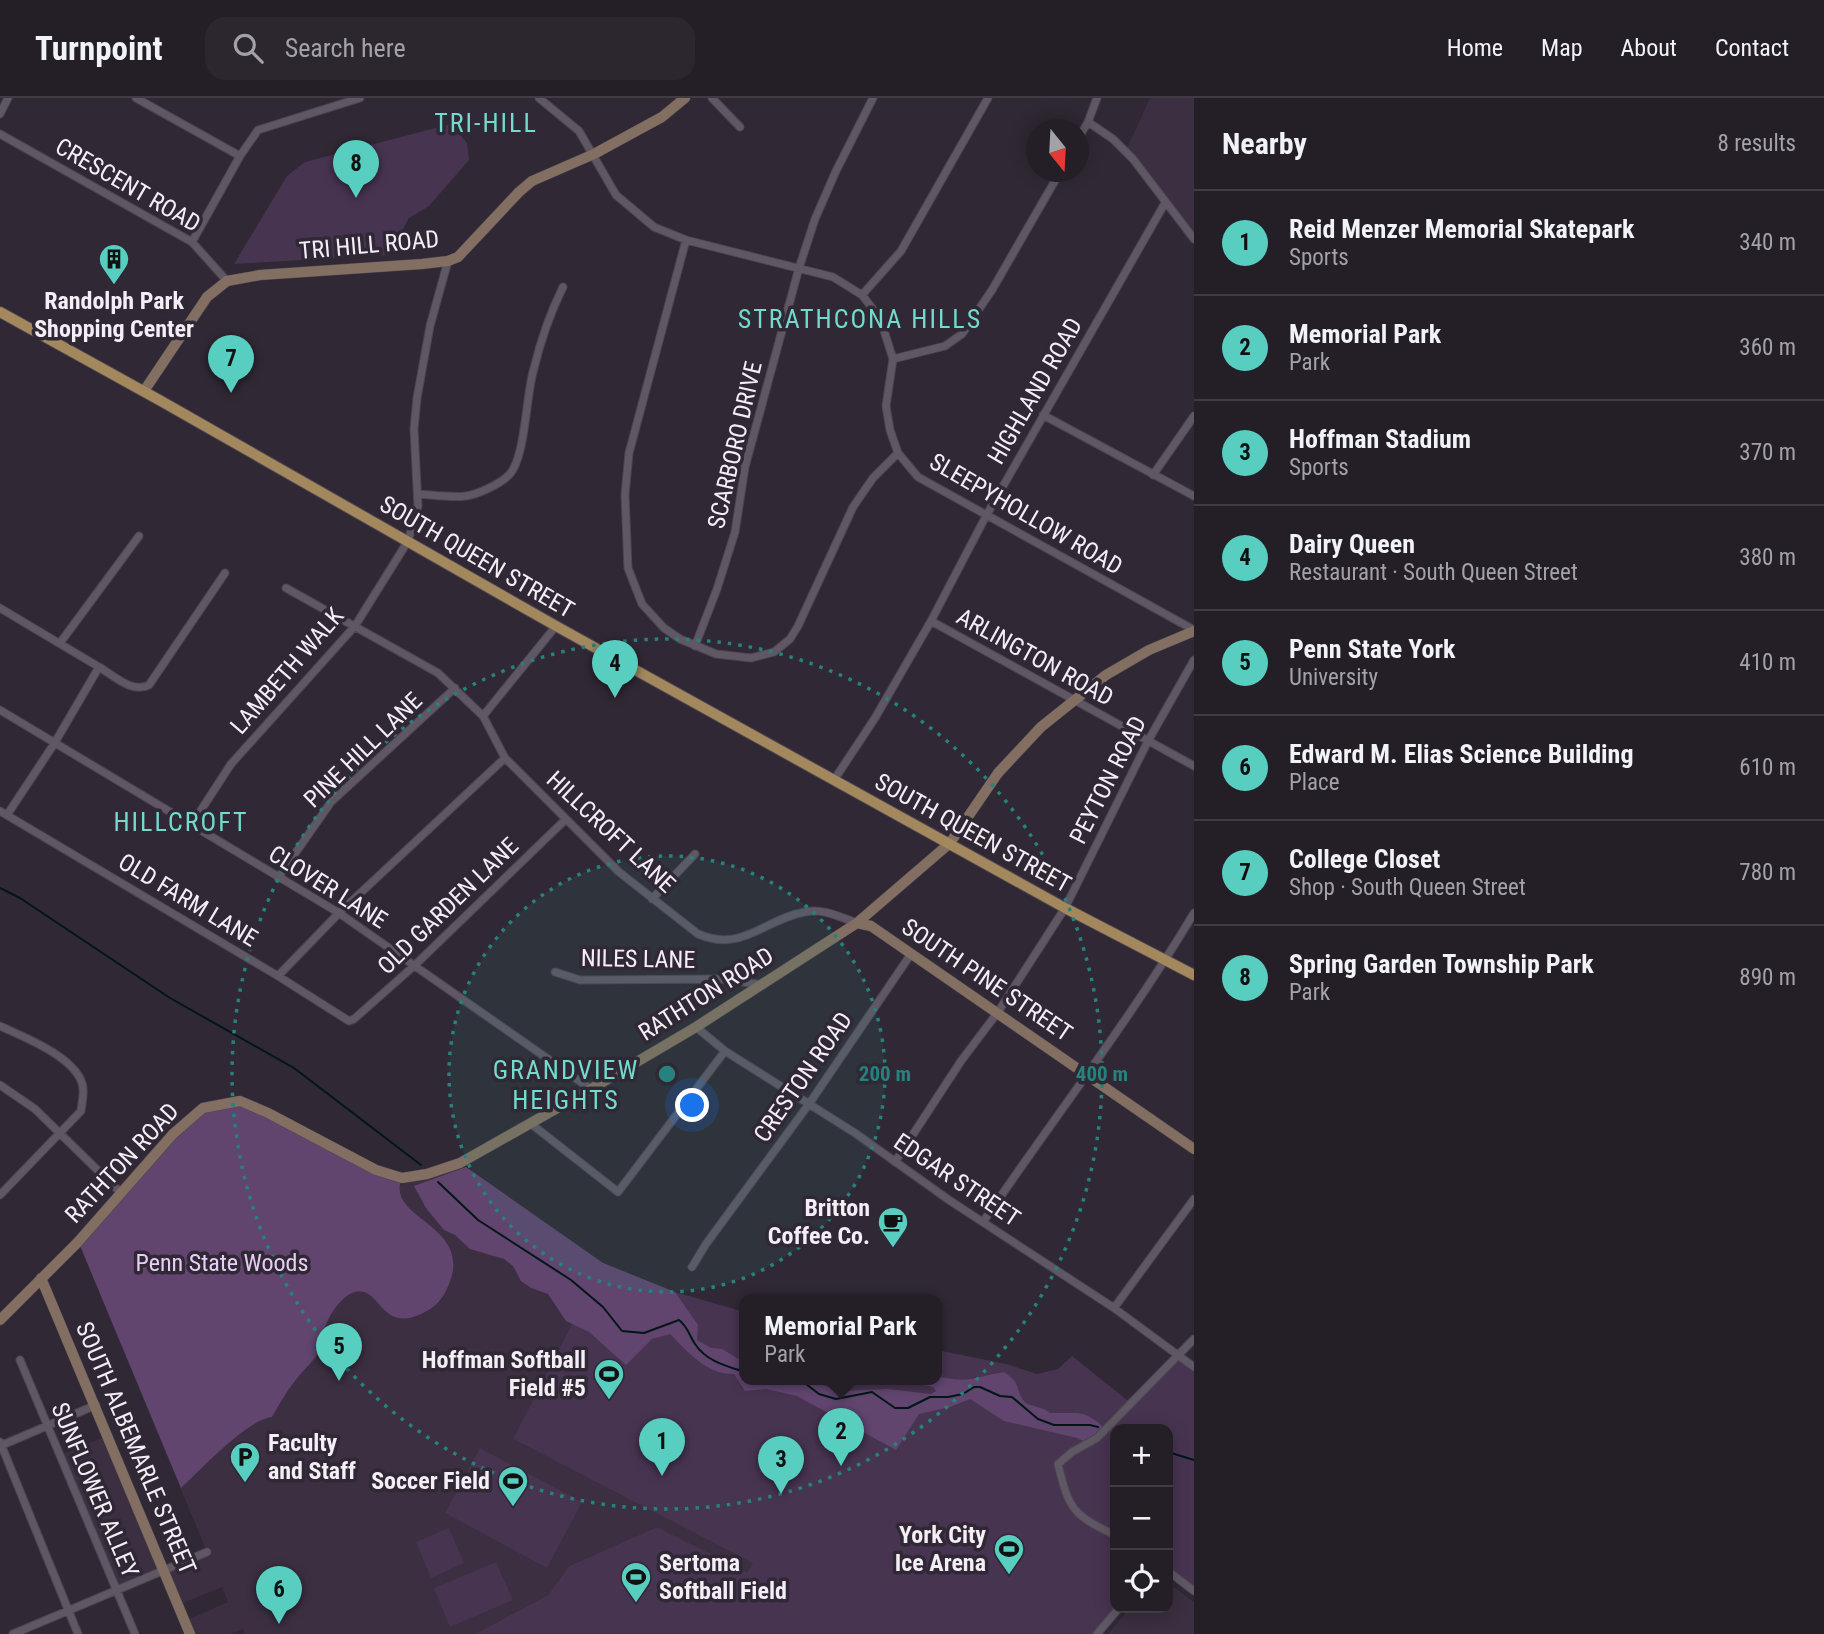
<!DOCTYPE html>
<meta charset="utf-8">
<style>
body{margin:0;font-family:"Roboto Condensed",sans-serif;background:#2c272f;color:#f1f3f6}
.controls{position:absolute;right:21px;bottom:21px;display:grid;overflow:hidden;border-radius:14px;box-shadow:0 4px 18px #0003}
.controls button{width:63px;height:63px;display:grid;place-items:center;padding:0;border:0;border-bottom:2px solid #413c44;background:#241e27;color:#f1f3f6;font:35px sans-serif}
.compass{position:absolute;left:1026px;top:21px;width:63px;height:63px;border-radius:50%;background:#241e27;box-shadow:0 4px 18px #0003;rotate:162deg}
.you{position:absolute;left:693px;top:1008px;width:24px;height:24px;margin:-18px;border:5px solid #fff;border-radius:50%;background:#1a73e8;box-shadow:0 0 0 10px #1a73e833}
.badge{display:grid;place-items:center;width:46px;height:46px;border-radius:50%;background:#58cec1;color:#111;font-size:23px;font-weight:700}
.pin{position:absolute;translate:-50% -58px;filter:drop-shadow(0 2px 4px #0008)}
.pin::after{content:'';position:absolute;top:37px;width:24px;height:21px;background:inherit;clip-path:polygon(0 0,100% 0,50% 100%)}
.popup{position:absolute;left:739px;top:1196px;width:203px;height:91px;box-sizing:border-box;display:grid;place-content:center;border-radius:14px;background:#241e27;filter:drop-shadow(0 2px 5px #0005);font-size:23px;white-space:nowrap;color:#a3a2a7}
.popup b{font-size:26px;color:#f1f3f6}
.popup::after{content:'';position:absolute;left:50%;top:100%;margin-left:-14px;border:14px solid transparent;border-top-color:#241e27}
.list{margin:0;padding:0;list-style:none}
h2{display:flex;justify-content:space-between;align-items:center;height:91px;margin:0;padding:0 28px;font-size:30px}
h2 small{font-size:23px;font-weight:400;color:#a3a2a7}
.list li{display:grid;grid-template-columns:46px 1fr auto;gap:21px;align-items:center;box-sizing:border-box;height:105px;padding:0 28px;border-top:2px solid #413c44}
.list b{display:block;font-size:26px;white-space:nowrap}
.list p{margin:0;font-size:23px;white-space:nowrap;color:#a3a2a7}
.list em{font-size:23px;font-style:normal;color:#a3a2a7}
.icon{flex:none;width:38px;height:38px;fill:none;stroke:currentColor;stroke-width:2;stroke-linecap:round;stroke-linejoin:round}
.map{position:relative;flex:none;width:1194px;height:1536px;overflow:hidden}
header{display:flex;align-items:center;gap:42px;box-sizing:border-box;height:98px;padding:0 35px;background:#241e27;border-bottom:2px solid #413c44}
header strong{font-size:33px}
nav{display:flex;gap:38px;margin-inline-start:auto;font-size:24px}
.search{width:490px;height:63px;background:#2c272f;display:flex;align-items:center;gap:18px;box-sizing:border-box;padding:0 24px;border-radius:21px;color:#a3a2a7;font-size:26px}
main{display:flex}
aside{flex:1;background:#241e27}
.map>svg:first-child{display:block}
</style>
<header>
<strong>Turnpoint</strong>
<div class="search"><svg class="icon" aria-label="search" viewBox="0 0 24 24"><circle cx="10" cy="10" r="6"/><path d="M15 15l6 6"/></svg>Search here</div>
<nav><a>Home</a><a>Map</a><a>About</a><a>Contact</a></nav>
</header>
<main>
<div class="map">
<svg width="1194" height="1536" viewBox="0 0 1194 1536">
<rect width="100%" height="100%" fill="#302834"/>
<path fill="#3b2f41" d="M1150,0H1194V142L1125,55Z
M466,1069L603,1165L513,1341L754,1464L747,1474L657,1429L569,1468L548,1497L475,1536H245L243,1531L230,1536H190L185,1523L228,1504L222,1489L178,1507L164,1472L117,1492L60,1357L109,1337L164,1472L207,1454L78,1144L399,1087Z
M1168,1485L1194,1504V1536H1108L1130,1510H1168Z"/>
<path fill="#473451" d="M451,26L467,45L469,62L429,108L409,120L389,157L234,166L287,78L305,64Z
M603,1165L675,1194L745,1214V1282H937V1252L1006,1266L1037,1276L1058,1271L1072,1258L1132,1306L1178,1257L1194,1269V1493L1168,1473V1331H1115V1510L1097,1536H475L548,1497L569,1468L657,1429L747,1474L753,1465L513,1341Z
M480,1350L582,1404L547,1470L445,1415Z
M449,1430L464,1465L431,1480L416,1444Z
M496,1464L513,1502L450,1529L434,1490Z"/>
<path fill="#61456f" d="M240,1003L402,1080C384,1121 474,1126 449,1186C444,1199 437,1208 425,1214C378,1239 381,1183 352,1195C339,1201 327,1220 324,1233C323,1238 324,1245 322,1249C316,1261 303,1272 295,1283C286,1294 279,1307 272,1319C248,1321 200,1372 181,1390L79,1145L203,1010Z
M466,1069L603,1165L675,1194L698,1227L697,1242L711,1250L722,1251L745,1265V1282H806L841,1293L888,1291L931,1296L936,1293L933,1289C916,1284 904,1291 887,1282H937V1278C971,1286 973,1279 1004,1274C1023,1287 1014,1290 1024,1303C1028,1309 1043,1308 1050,1315C1080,1316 1082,1310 1106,1331L1088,1345L1077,1340L1004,1323L970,1301L950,1309L919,1316L896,1352L797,1298L766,1291L745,1293L734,1276C707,1277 688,1254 670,1236L652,1241L626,1267L589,1234L566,1223L548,1196L531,1190L521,1183L513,1168L504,1161L470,1151L455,1137L444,1132L426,1110L414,1088Z"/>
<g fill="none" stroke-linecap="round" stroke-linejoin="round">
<path stroke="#011717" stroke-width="2" d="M0,790L20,800L170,900L294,970L421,1067
M438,1084L478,1122L571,1182L603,1209L622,1233L644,1235L679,1222C688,1229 689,1237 695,1246C706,1263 726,1268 745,1274
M774,1282L806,1286L819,1296L836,1301L872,1294L895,1310H908L930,1299H948L963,1296L974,1289H980L1000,1298L1012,1299L1038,1321L1054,1327H1090L1098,1329
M1114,1335H1115
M1168,1354L1194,1362"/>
<g stroke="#4d4550" stroke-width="9">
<path id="street" d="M136,0L240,58
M539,0L579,33L616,97L654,129L686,142L833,179L862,197L880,220L893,261L886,308L890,332L898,355L918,379L1194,532
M712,0L740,29
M0,16L8,0
M1088,24L1113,41L1133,61L1194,141
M0,36L192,144L227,183
M1078,41L1088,24L1097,0
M686,142L629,355L625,397L628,470L642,506L664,530L680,541L716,556L751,560L774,554L790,541L798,528L853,409L873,380L898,355
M192,144L240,58L258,32L360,0
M862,197L901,153L988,0
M893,261L945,248L962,236L992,192L1060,74
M1043,317L1194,398
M1153,377L1194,318
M418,396C433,397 451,400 466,398C479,396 500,386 509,377C525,361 526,300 533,274C540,245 550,215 563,189
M286,490L438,575L483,618L505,660L619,774L698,836C743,855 764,821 805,814C823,810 840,819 857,825
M0,510L99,569
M931,523L1194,668
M60,545L139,438
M695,548L717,491L735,434L745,369L799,170L815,121L836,73L873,0
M0,612L339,815L591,991
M483,618L556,528
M834,682L875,620L931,523L986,418L1165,105
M0,713L278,878L349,923L354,921L415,867L566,721
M7,717L54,646L99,569C113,577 132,596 149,587L225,475
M192,726L231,666L355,528L408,443L418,408L414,331L417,300L430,228L448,163
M278,780L331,704L455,590
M652,801L695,756
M555,874L580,882L723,881L763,887
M278,878L339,815L505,660
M0,928C24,939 73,958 82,985C85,993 82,1004 81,1013L0,1097
M696,929L725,953L855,1035L949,1102L1114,1210L1194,1269
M0,987L35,1011L121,1095
M530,1025L618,1094L725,953
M895,1064L961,963L998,914L1065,810L1148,643L1194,562
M983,1124C1053,1021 1130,922 1194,815
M692,1169L706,1146L809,1006L911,856
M1114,1210L1194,1101
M20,1262L135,1536
M0,1344L78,1536
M0,1348L96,1307
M1115,1437C1073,1417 1069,1412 1058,1366L1072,1354L1097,1340L1194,1241
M1168,1473L1194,1493
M13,1536L207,1454
M1097,1536L1119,1510"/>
</g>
<g stroke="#4d4550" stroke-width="11">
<path id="secondary" d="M144,293L207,199L227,183L260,177L422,166L448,163L458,159L519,94L532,83L594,56L662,19L685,0
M857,825L871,828L1194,1051
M41,1180L190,1536
M0,1222L78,1144L173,1036L203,1010L240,1003L268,1015L376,1072L402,1080L427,1076L460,1065L591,991L696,929L857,825L950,745L998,675L1041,629L1106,577L1149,552L1194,533"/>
</g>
<g stroke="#4d4550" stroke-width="12">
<path id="primary" d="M0,214L161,303L556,528L1065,810L1194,877"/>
</g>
<use href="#street" stroke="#605764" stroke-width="7"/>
<use href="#secondary" stroke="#826f61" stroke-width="10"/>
<use href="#primary" stroke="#a3885e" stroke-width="10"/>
</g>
<circle cx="667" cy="976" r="218" fill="#26827c" fill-opacity=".12"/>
<g fill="none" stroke="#26827c" stroke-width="3.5" stroke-dasharray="3.5 7">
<circle cx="667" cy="976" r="218"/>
<circle cx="667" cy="976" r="435"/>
</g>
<defs>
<g id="building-pin" transform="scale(1.575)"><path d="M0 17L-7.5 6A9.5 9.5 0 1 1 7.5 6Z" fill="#58cec1" stroke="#302834"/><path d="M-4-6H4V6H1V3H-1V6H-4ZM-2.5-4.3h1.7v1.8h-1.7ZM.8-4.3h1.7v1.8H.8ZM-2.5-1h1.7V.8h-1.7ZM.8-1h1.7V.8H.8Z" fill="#111"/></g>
<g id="cafe-pin" transform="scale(1.575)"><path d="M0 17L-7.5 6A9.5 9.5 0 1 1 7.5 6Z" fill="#58cec1" stroke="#302834"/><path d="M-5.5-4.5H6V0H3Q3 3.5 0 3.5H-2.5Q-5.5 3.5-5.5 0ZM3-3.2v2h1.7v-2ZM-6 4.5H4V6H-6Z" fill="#111"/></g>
<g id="stadium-pin" transform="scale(1.575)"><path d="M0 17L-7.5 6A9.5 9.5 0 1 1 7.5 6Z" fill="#58cec1" stroke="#302834"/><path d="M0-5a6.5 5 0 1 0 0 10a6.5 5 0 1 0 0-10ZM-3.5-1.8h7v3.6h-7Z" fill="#111"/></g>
<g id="parking-pin" transform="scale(1.575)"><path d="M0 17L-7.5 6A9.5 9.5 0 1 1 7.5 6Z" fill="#58cec1" stroke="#302834"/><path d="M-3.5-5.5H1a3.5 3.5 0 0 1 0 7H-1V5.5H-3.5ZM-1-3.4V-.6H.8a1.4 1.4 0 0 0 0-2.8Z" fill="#111"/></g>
</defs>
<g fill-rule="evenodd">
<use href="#building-pin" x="114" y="161"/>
<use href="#cafe-pin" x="893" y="1124"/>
<use href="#stadium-pin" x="609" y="1276"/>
<use href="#parking-pin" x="245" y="1359"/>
<use href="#stadium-pin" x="513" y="1383"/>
<use href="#stadium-pin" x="1009" y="1451"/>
<use href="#stadium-pin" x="636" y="1479"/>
</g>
<g text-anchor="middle" stroke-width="7" stroke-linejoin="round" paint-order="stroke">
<g font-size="24" fill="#f4eef6" stroke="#302834">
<text transform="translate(128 87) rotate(30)" y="8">CRESCENT ROAD</text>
<text transform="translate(369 147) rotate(-5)" y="8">TRI HILL ROAD</text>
<text transform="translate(1035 293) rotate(-60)" y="8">HIGHLAND ROAD</text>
<text transform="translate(735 347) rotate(-77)" y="8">SCARBORO DRIVE</text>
<text transform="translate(1026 416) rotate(30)" y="8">SLEEPYHOLLOW ROAD</text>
<text transform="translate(477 459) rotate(30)" y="8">SOUTH QUEEN STREET</text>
<text transform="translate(1035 559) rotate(29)" y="8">ARLINGTON ROAD</text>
<text transform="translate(287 573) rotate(-49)" y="8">LAMBETH WALK</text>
<text transform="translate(363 652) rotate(-44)" y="8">PINE HILL LANE</text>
<text transform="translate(1108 682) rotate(-63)" y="8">PEYTON ROAD</text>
<text transform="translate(611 734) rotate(43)" y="8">HILLCROFT LANE</text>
<text transform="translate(973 735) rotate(29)" y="8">SOUTH QUEEN STREET</text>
<text transform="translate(328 789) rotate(32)" y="8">CLOVER LANE</text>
<text transform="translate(188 802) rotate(31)" y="8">OLD FARM LANE</text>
<text transform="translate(448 808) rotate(-44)" y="8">OLD GARDEN LANE</text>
<text transform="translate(638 861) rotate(1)" y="8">NILES LANE</text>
<text transform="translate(987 882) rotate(34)" y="8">SOUTH PINE STREET</text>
<text transform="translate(706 896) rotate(-32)" y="8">RATHTON ROAD</text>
<text transform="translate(803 979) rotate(-55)" y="8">CRESTON ROAD</text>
<text transform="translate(122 1065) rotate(-47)" y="8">RATHTON ROAD</text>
<text transform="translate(957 1082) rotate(34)" y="8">EDGAR STREET</text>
<text transform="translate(136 1350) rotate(67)" y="8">SOUTH ALBEMARLE STREET</text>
<text transform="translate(95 1392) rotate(67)" y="8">SUNFLOWER ALLEY</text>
</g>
<g font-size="24" font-weight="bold" fill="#f4eef6" stroke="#302834" text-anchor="end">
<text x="114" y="211" text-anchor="middle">Randolph Park<tspan x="114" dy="28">Shopping Center</tspan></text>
<text x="870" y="1118">Britton<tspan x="870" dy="28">Coffee Co.</tspan></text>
<text x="586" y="1270">Hoffman Softball<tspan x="586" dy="28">Field #5</tspan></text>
<text x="268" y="1353" text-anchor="start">Faculty<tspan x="268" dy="28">and Staff</tspan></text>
<text x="490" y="1391">Soccer Field</text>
<text x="986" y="1445">York City<tspan x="986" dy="28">Ice Arena</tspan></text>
<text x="659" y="1473" text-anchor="start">Sertoma<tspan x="659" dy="28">Softball Field</tspan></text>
</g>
<g font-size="24" fill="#e8cdf6" stroke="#302834">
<text x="222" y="1173">Penn State Woods</text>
</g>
<g font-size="26" letter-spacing="2" fill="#72dbce" stroke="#302834">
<text x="486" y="34">TRI-HILL</text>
<text x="860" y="230">STRATHCONA HILLS</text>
<text x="181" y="733">HILLCROFT</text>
<text x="566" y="981">GRANDVIEW<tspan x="566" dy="30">HEIGHTS</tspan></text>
</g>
</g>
<circle cx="667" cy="976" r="10" fill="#26827c" stroke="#302834" stroke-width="3.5"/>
<g font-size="21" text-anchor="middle" font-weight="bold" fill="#26827c" stroke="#302834" stroke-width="7" stroke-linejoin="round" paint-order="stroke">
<text x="885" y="983">200 m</text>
<text x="1102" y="983">400 m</text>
</g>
</svg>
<div class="controls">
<button>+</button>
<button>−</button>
<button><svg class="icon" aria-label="locate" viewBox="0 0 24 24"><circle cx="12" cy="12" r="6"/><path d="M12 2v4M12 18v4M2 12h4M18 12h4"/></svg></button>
</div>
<svg class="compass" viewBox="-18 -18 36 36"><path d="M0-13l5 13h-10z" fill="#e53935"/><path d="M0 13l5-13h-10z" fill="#a3a2a7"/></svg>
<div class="you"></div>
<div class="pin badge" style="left:662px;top:1378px">1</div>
<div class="pin badge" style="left:841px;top:1368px">2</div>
<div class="popup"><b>Memorial Park</b>Park</div>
<div class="pin badge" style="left:781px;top:1396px">3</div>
<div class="pin badge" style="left:615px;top:600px">4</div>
<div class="pin badge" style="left:339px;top:1283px">5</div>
<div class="pin badge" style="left:279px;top:1526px">6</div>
<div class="pin badge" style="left:231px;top:295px">7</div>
<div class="pin badge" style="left:356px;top:100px">8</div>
</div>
<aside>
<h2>Nearby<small>8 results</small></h2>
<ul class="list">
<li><span class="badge">1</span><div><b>Reid Menzer Memorial Skatepark</b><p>Sports</p></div><em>340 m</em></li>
<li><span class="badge">2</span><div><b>Memorial Park</b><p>Park</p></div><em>360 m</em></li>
<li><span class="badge">3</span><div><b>Hoffman Stadium</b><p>Sports</p></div><em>370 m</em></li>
<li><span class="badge">4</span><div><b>Dairy Queen</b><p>Restaurant · South Queen Street</p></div><em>380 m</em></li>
<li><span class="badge">5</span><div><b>Penn State York</b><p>University</p></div><em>410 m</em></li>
<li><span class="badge">6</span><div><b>Edward M. Elias Science Building</b><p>Place</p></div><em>610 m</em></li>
<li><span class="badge">7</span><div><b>College Closet</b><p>Shop · South Queen Street</p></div><em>780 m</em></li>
<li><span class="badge">8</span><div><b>Spring Garden Township Park</b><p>Park</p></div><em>890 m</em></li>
</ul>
</aside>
</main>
